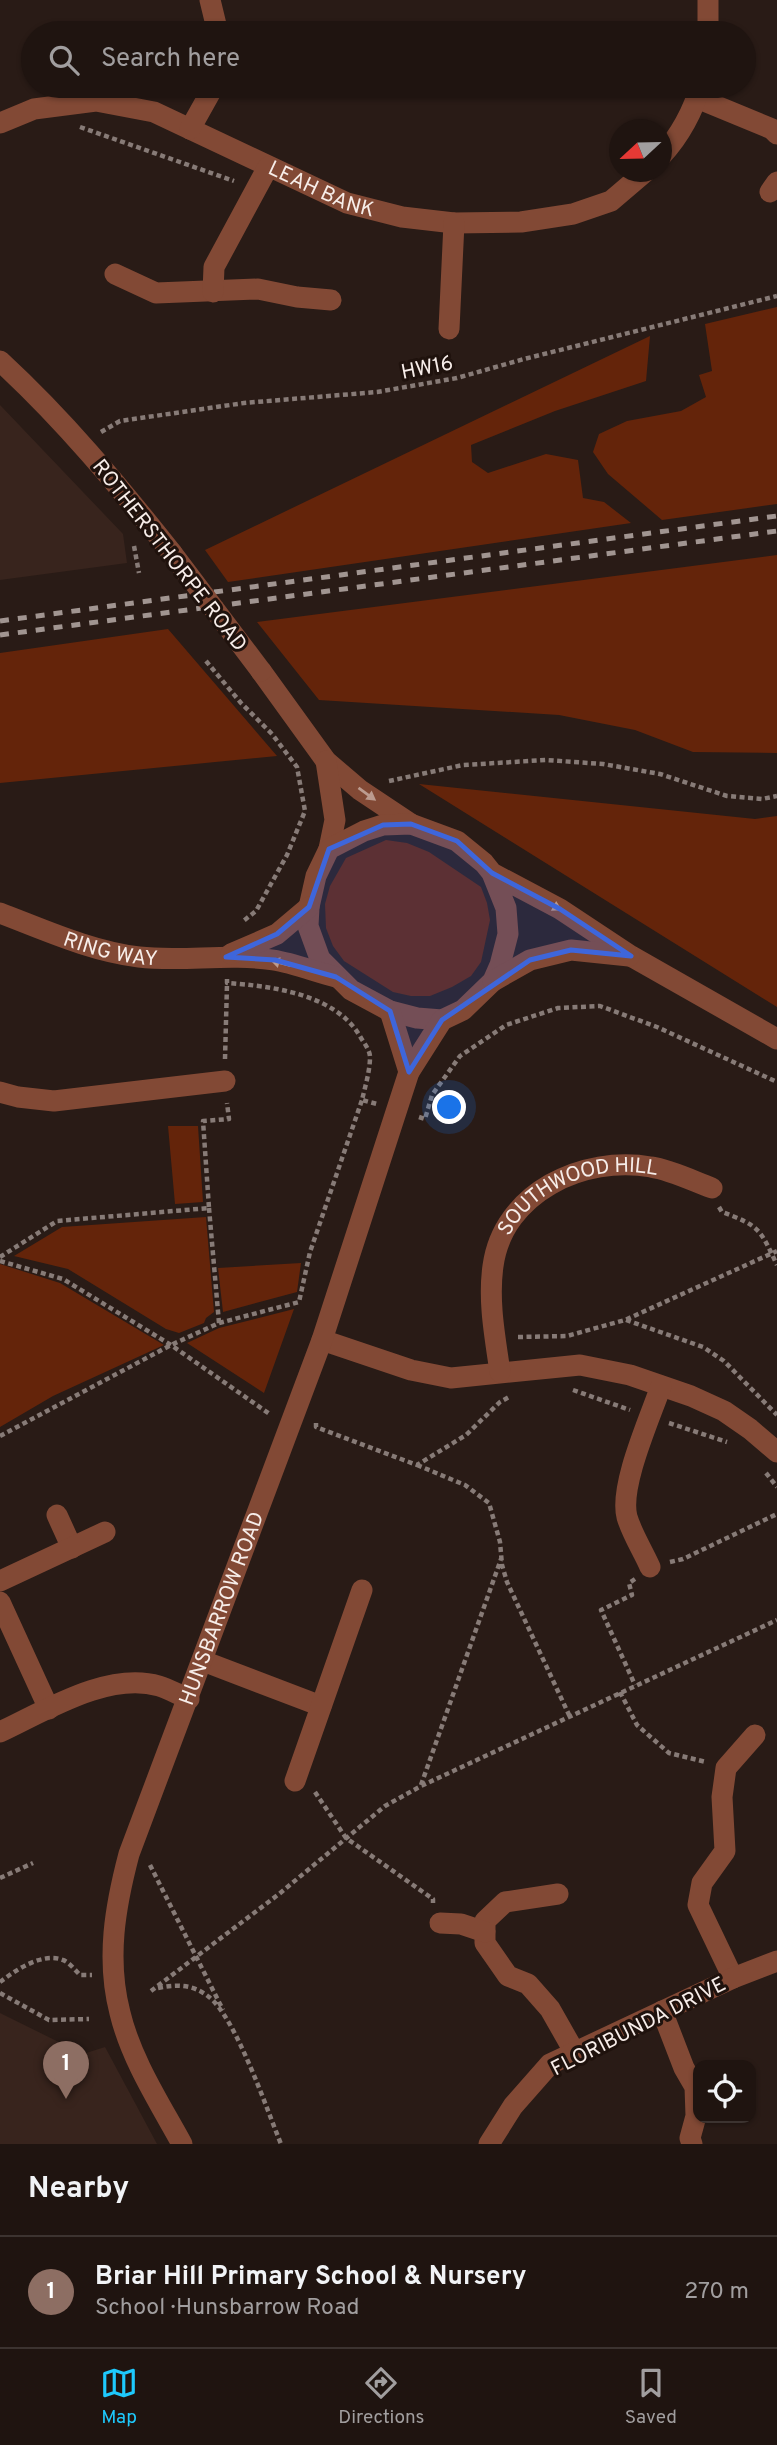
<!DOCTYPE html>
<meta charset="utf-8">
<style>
body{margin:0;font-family:Overpass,sans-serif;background:#2c211e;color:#f1f3f6}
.controls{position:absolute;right:21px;bottom:21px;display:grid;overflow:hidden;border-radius:14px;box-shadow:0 2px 5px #0004}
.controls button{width:63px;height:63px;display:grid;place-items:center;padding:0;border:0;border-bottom:2px solid #3c3330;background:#1f1410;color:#f1f3f6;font:35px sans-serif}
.compass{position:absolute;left:609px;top:119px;width:63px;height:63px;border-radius:50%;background:#1f1410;box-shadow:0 2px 5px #0004;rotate:248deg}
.you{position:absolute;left:450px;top:1108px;width:24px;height:24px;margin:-18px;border:5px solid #fff;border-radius:50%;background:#1a73e8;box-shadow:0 0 0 10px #1a73e833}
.badge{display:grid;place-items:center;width:46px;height:46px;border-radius:50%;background:#1ec9fd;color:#fff;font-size:23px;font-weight:700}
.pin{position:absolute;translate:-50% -58px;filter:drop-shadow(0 2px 4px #0008)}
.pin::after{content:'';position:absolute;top:37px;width:24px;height:21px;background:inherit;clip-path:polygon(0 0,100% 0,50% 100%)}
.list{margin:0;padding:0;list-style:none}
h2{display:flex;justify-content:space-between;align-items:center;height:91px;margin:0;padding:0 28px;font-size:30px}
h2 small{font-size:23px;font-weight:400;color:#a19e9f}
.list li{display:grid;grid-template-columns:46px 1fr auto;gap:21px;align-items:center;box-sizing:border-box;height:112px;padding:0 28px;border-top:2px solid #3c3330}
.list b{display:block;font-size:26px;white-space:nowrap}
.list p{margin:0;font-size:23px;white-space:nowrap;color:#a19e9f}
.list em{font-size:23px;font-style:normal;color:#a19e9f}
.icon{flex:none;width:38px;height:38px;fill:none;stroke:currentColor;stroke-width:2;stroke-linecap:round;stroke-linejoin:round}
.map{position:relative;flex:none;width:777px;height:2144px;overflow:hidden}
.search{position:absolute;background:#1f1410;box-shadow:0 2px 5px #0004;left:21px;right:21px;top:21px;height:77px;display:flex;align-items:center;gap:18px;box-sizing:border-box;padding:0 24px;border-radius:38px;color:#a19e9f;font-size:26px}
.sheet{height:203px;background:#1f1410}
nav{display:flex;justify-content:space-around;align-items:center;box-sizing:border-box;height:98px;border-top:2px solid #3c3330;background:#1f1410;font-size:19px;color:#a19e9f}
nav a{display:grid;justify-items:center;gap:4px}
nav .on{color:#1ec9fd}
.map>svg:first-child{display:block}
</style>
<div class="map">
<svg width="777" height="2144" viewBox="0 0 777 2144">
<rect width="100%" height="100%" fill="#291b16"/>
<path fill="#38241d" d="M0,405L123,534L127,563L0,580Z
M0,2013L83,2054L105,2047L157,2144H0Z"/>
<path fill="#64240a" d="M777,307V504L662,520L608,474L593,452L599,434L627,421L681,411L706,397L699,375L712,371L705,324Z
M650,336L646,381L555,411L471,445L472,462L488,473L546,454L578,460L583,498L604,502L631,523L228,582L205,550Z
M777,555V753L693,752L635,730L559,715L319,700L257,622Z
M168,629L277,756L0,783V653Z
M419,784L755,819L777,816V1007Z
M386,840L407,843L429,852L481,887L487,903L490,920L481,962L471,976L452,987L430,996H411L393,992L344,961L333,946L326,928L325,904L330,886L346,858Z
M168,1126H198L203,1202L175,1204Z
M206,1217L214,1312L206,1318L204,1323L179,1333L166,1329L68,1269L14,1256L62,1227Z
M301,1263L297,1292L223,1312L218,1268Z
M0,1264L60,1283L164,1345L53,1396L0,1427Z
M294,1309L264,1393L187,1343L219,1328Z"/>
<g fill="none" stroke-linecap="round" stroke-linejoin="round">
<path stroke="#877b77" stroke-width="4.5" stroke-dasharray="5 3.5" stroke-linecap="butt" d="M80,127L234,181
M101,432L120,421L244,403L377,392L457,378L524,359L777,296
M134,546L139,573
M206,661L241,703L272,734L297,767L305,811L287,855L256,911L242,922
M389,781L463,765L546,760L603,764L660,774L727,796L762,799L777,796
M227,979V983C271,986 337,994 361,1038C365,1044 370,1051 370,1057C370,1071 365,1087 362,1100L377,1104
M225,1059L227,984
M419,1117L425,1119L432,1095L460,1056L506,1025L558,1008L600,1006L657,1027L777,1082
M719,1207L722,1212C760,1226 760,1229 777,1265
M0,1257L57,1221L209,1208L203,1121L229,1119L227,1103
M0,1261L63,1279L171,1345L271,1415
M626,1320L703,1347L724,1361L777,1415
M219,1323L299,1302L310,1252L362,1100
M518,1337L567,1336L625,1320L777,1251
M573,1390L630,1410
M316,1423V1427L417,1465L466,1435L500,1402L509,1397
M669,1423L727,1442
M0,1436L171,1345L219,1323L209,1208
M417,1465L465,1485L489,1503L500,1542L502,1565L507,1582L570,1717
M766,1473L777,1487
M670,1562L683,1559L777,1514
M635,1579L629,1583L632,1595L601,1610L635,1685
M620,1692L637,1725L669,1753L706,1762
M421,1785L501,1559
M315,1792L346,1838L433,1899V1903
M150,1865L223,2010
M0,1878L33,1863
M0,1982C16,1970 42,1952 63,1960C69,1962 75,1970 80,1975H92
M158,1988C176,1984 193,1984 209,1997C236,2018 267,2110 281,2144
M151,1991L279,1894L385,1806L421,1786L777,1620
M0,1993L49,2020L89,2019"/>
<g stroke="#824935" stroke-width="21">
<path d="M210,0L218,33"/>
<path d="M708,0V33"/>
<path d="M697,98L772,129L777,134"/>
<path id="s1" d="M0,123L34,109L96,101L154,112L347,203L402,217L454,223L521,222L573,214L611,201L645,172"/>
<path d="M190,129L214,86"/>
<path d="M662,155C679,137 694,110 700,86"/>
<path d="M770,192L777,182"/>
<path d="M115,274L156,293L258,289L297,297L331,300"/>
<path d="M213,292L214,267L268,167"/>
<path d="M449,329L454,223"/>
<path d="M0,361C64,420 118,485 172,553"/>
<path d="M261,671L326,761L360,790L411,824"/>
<path d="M326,761L335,820L329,849"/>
<path d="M492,873L506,908L508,934L500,965L493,981L463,1010L442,1020L417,1018L390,1011L351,990L320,959L308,926L309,907L316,876L329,849L364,831L383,825L411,824L457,841L484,863L492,873L560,909L631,956L777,1039"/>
<path id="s2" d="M0,913C45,930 90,951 139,957C183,962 229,953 273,960C293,963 316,972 336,977"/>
<path d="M231,954L277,934L309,907"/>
<path d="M493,981L530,960L571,950L629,956"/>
<path d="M390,1011L409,1072"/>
<path d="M0,1092L18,1097L54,1101L225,1081"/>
<path d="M322,1340L411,1370L451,1378L580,1365L630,1375L691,1396L724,1411L750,1429L777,1452"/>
<path id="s3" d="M500,1372C495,1337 488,1301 493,1266C503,1192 584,1155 651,1167C671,1170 693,1181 712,1188"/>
<path d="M57,1515L72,1548"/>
<path d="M650,1567C643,1551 632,1534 627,1517C619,1486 650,1418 661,1386"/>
<path d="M0,1581L105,1532"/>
<path d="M0,1602L49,1709"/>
<path d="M203,1661L321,1706"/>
<path d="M0,1732C45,1711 108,1671 159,1686C169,1689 179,1695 189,1699"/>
<path d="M295,1781L362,1590"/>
<path d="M558,1894L505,1902L485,1921V1943L508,1976L528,1984L550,2009L575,2053"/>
<path d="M440,1923L461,1924L485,1932"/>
<path d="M733,1978L698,1905L702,1883L725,1851L722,1797L726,1768L755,1735"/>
<path d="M662,2011L684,2068L695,2087L696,2116L690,2138L692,2144"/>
<path id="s4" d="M182,2144C159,2102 131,2059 120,2013C106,1959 115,1907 129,1854L322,1340L409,1072L442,1020"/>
<path d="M489,2144L513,2106L550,2064L733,1978L777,1961"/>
</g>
<path stroke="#a19591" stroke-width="5" stroke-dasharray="9 9" stroke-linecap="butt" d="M0,621L777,516
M0,635L777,531"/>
<path stroke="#824935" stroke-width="21" d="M172,553L261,671"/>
</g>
<defs><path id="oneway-solid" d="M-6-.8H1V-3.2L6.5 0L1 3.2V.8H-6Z" transform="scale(1.75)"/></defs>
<g fill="#bc9b8f">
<use href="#oneway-solid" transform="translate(367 794) rotate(36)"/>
<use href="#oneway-solid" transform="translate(552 905) rotate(28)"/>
<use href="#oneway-solid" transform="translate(281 963) rotate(-165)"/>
</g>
<path fill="#3e66db" fill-opacity="0.2" stroke="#3e66db" stroke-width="5" stroke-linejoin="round" d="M411,824L457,841L492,873L560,909L631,956L571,950L530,960L442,1020L409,1072L390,1011L336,977L275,960L226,957L277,934L309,907L329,849L383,825Z"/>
<g text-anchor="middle" stroke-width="6" stroke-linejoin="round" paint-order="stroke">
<g font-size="21" fill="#f7ede9" stroke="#1f120d">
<text dy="7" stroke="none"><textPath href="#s1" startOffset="343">LEAH BANK</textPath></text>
<text transform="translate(427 367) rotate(-11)" y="7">HW16</text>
<text transform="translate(170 555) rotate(52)" y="7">ROTHERSTHORPE ROAD</text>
<text dy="7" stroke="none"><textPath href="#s2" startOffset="117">RING WAY</textPath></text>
<text dy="7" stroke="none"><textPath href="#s3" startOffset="231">SOUTHWOOD HILL</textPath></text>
<text dy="7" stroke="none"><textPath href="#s4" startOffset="569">HUNSBARROW ROAD</textPath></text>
<text transform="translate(638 2026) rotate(-27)" y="7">FLORIBUNDA DRIVE</text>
</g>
</g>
</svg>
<div class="controls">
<button><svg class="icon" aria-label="locate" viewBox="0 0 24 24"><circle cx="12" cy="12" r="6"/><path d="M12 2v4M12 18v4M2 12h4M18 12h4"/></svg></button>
</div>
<svg class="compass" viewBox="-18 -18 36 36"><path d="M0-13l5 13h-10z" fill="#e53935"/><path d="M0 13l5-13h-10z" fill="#a19e9f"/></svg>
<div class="you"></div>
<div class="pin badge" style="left:66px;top:2099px;background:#8d6e63">1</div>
<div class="search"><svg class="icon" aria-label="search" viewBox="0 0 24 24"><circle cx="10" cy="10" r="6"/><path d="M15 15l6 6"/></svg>Search here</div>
</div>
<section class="sheet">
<h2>Nearby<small></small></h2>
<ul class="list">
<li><span class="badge" style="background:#8d6e63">1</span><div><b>Briar Hill Primary School &amp; Nursery</b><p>School · Hunsbarrow Road</p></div><em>270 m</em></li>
</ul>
</section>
<nav>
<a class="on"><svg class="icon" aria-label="map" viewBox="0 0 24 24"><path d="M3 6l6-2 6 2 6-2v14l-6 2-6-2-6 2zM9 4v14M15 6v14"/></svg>Map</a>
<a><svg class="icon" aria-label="directions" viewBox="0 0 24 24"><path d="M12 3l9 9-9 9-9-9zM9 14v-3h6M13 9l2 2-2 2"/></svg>Directions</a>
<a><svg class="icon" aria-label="saved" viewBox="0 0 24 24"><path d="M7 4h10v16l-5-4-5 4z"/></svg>Saved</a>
</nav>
